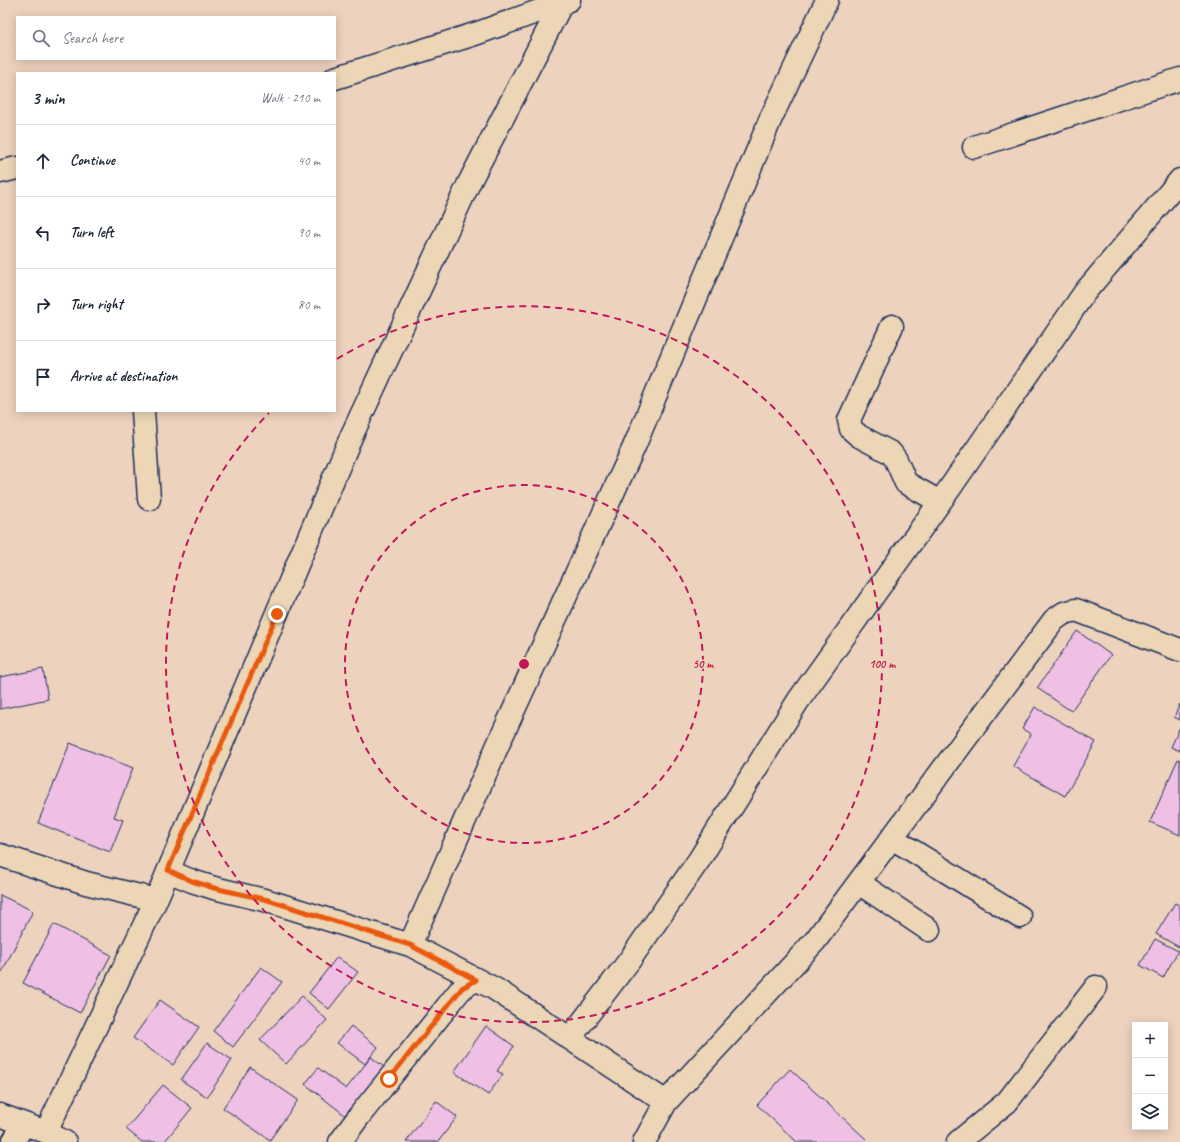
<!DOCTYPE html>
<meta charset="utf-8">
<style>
body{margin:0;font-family:Caveat,sans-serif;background:#f6f6f7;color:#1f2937}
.controls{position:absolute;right:12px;bottom:12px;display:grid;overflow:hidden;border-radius:0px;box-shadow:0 2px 10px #0003}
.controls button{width:36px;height:36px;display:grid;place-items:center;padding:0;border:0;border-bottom:1px solid #e0e1e3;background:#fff;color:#1f2937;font:20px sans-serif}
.stop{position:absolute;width:12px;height:12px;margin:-9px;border:3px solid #ea580c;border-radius:50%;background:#fff}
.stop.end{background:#ea580c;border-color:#fff;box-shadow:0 1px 4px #0008}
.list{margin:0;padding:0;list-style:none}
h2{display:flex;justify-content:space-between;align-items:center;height:52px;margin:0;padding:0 16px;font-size:17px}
h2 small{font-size:13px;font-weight:400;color:#747a83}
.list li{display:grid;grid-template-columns:26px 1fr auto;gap:12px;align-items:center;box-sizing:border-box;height:72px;padding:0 16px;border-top:1px solid #e0e1e3}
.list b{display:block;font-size:15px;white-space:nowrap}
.list em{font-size:13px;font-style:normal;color:#747a83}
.icon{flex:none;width:22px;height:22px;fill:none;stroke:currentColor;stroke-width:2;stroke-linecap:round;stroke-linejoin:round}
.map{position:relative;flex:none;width:1180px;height:1142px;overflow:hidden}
.search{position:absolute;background:#fff;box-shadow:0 2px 10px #0003;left:16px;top:16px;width:320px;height:44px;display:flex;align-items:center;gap:10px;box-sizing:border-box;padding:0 14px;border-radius:0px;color:#747a83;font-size:15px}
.panel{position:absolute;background:#fff;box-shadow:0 2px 10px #0003;left:16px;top:72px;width:320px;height:340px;border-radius:0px}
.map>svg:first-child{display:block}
</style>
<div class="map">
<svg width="1180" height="1142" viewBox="0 0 1180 1142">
<rect width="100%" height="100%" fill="#edd2be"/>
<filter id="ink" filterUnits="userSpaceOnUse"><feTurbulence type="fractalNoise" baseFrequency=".025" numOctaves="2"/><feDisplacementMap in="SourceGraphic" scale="8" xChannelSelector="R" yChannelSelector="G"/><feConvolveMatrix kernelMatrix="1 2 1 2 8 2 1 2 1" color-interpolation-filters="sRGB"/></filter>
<g filter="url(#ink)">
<path fill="#efc0e3" stroke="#1b2f5e" d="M1077,631L1111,655L1071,711L1037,688Z
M43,669L48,699L0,709V677Z
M1180,704V720L1174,717Z
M1035,707L1096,742L1065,796L1013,766L1031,734L1022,729Z
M1180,727V751L1171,747Z
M70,743L133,768L114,817L123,820L110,852L38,823Z
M1178,759L1180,760V835L1150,822Z
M0,895L33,911L2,972L0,971Z
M1175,903L1180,906V946L1179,947L1156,934Z
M54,924L111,955L80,1013L23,983Z
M1155,939L1178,951L1163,978L1140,965Z
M337,957L358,972L329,1009L309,993Z
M261,967L282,982L233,1047L213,1031Z
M302,996L327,1020L286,1064L260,1040Z
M160,1000L199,1027L173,1065L133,1038Z
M351,1026L378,1047L365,1064L337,1043Z
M486,1026L514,1046L497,1071L503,1074L488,1095L454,1072Z
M207,1043L232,1060L207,1097L181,1080Z
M371,1057L384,1067L346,1116L305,1084L318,1068L346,1089Z
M250,1067L298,1100L270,1140L223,1108Z
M790,1069L867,1140L865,1142H797L757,1105Z
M163,1085L192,1108L164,1142H142L126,1129Z
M436,1101L457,1117L438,1142H406Z"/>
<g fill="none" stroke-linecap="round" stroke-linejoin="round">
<g stroke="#1b2f5e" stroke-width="25">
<path id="minor" d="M335,78L478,33L569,0
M974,147L1180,79
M0,172L17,168
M892,326L849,420L851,429L859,436L891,453L896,460L906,483L940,502
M143,411L149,499
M892,838L1020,917
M0,855L86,883L156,900
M168,871L192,881L214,888L268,901L410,945L501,738L634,447L771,118L827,0
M859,883L929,930
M410,945L495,989L666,1102L644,1142
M570,1038L629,961L699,860L798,701L950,488L1085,292L1180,180
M666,1102L815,941L1054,620L1064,613L1076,610L1180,650
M0,1115L46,1132L65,1142
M46,1132L156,900L351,437L469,183L562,3
M13,1142L24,1124
M340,1142L360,1115L462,988L476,980
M958,1142L1007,1102L1096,987"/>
</g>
<use href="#minor" stroke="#ecd6b5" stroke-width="22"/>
</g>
</g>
<g fill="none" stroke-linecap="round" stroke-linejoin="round" filter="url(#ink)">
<path stroke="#ea580c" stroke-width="5" d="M277,614L168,870L192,881L214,888L268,900L410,945L476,980L462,988L389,1079"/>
</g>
<g fill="none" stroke="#c2185b" stroke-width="2" stroke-dasharray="7 5">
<circle cx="524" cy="664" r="179"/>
<path d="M337 359A358 358 0 1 1 269 413"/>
</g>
<circle cx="524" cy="664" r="6" fill="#c2185b" stroke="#ecd6b5" stroke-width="2"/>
<g font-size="12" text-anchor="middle" font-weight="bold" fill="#c2185b" stroke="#ecd6b5" stroke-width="3" stroke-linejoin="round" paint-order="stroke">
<text x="703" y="668">50 m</text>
<text x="882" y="668">100 m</text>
</g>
</svg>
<div class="controls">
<button>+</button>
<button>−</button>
<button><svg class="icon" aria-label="layers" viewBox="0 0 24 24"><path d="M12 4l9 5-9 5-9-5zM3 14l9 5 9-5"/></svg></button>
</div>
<div class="stop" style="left:389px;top:1079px"></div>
<div class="stop end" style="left:277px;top:614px"></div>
<div class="search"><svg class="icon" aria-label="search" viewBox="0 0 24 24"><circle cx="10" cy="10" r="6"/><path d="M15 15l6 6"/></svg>Search here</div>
<section class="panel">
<h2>3 min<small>Walk · 210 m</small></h2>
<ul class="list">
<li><svg class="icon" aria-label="ahead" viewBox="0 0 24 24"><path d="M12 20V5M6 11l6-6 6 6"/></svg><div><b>Continue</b></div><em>40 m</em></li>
<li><svg class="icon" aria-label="left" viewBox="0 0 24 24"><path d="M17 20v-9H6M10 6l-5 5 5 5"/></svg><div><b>Turn left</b></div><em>90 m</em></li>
<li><svg class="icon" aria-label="right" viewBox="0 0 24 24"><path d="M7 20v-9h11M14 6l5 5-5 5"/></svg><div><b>Turn right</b></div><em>80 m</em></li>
<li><svg class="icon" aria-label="arrive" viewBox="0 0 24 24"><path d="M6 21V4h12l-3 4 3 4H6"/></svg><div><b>Arrive at destination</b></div></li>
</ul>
</section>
</div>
